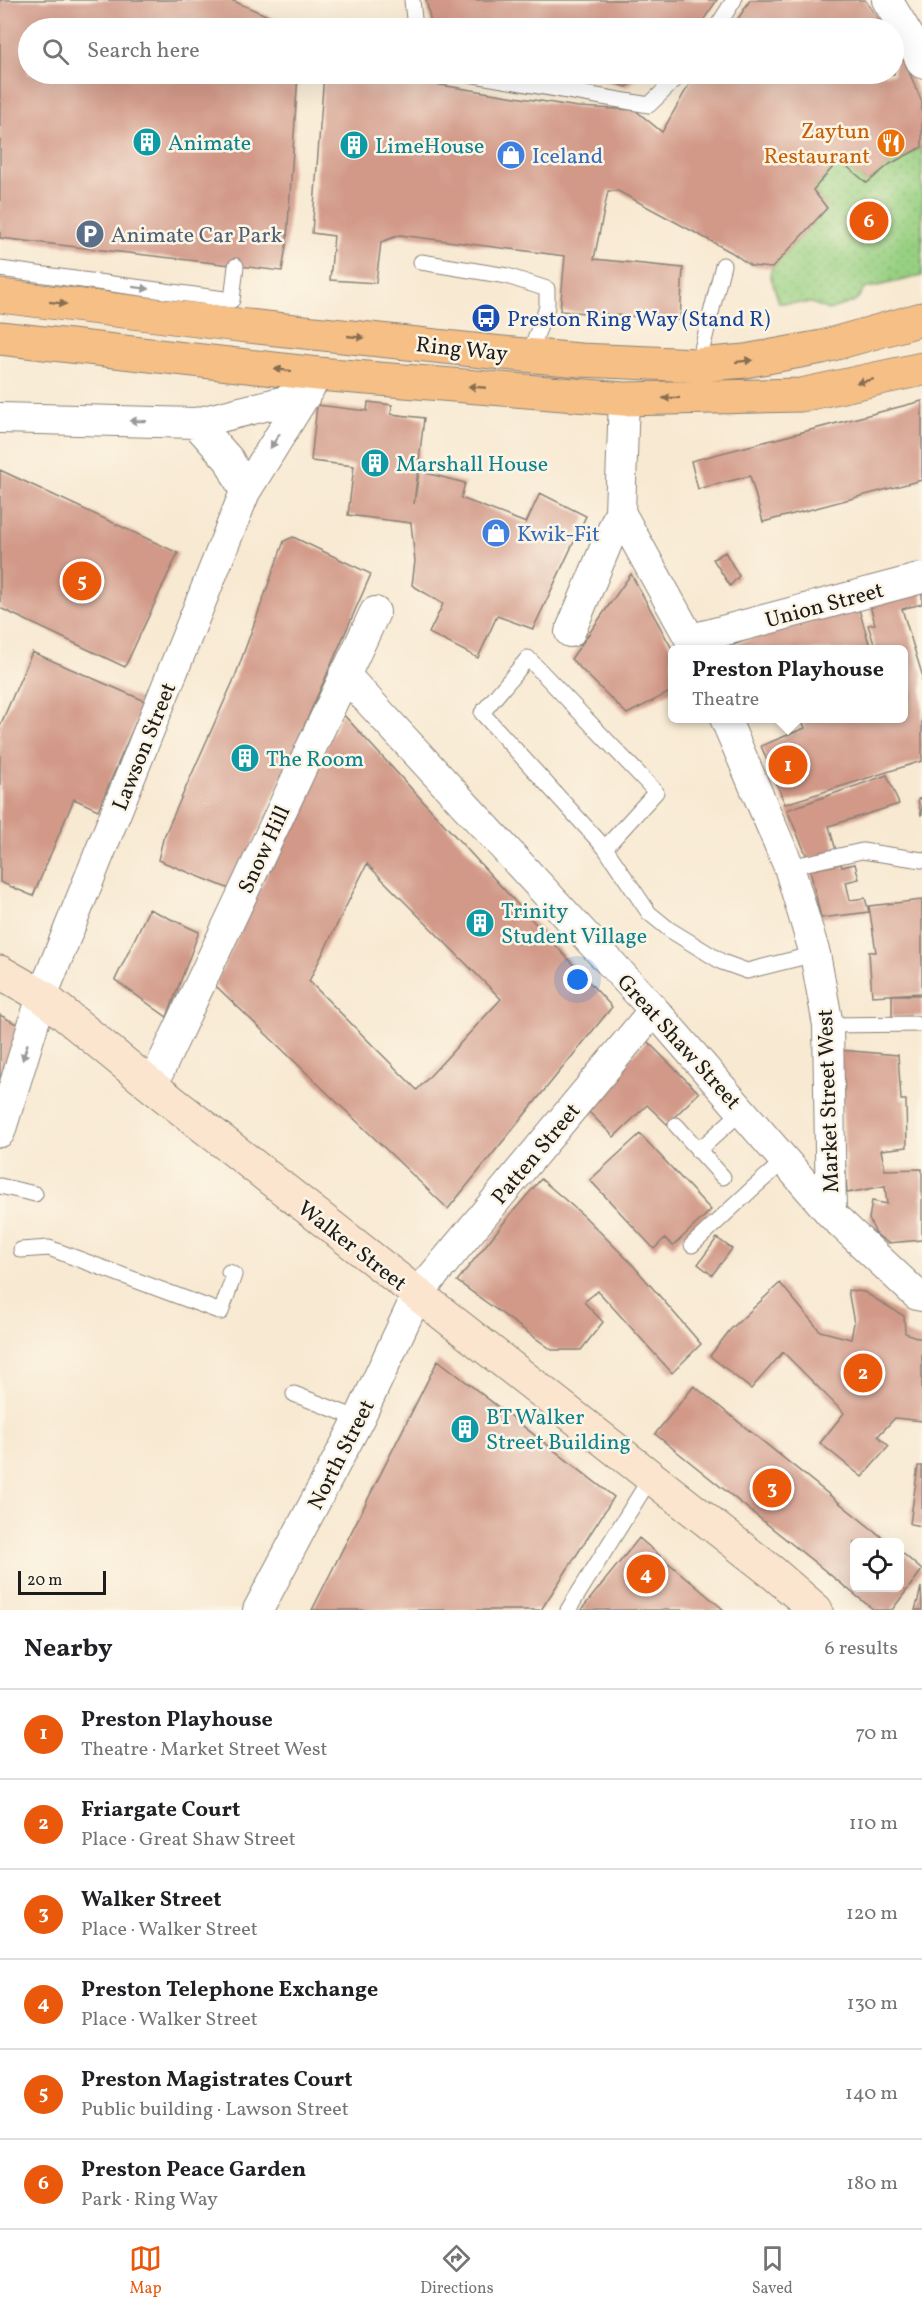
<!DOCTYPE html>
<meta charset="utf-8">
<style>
body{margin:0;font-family:Vollkorn,serif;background:#f2f2f2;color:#202124}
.controls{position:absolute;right:18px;bottom:18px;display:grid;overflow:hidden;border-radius:9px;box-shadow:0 6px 24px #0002}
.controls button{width:54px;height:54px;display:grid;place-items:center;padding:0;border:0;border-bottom:2px solid #e0e0e0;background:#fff;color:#202124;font:30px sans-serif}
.scale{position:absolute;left:18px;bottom:15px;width:88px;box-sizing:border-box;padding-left:6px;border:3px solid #1c1c1c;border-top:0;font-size:16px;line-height:21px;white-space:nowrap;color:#1c1c1c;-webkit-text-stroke:4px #fcf5e5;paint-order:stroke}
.you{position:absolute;left:578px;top:980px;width:21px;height:21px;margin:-15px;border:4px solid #fff;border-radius:50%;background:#1a73e8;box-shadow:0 0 0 9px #1a73e833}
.badge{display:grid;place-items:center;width:39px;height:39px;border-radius:50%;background:#ea580c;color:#fff;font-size:20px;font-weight:700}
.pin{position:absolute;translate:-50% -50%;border:3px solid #fff;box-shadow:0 2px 6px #0006}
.popup{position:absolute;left:668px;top:645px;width:240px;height:78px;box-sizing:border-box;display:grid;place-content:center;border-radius:9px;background:#fff;filter:drop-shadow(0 2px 4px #0005);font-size:20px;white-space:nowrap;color:#757577}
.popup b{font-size:22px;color:#202124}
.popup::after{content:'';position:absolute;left:50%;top:100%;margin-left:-12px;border:12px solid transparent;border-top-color:#fff}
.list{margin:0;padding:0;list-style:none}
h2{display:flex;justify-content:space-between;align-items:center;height:78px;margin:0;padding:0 24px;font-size:26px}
h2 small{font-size:20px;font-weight:400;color:#757577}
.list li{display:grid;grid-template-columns:39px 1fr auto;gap:18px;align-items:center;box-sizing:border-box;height:90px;padding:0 24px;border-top:2px solid #e0e0e0}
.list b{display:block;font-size:22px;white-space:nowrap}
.list p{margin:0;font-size:20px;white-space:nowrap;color:#757577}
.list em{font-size:20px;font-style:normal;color:#757577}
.icon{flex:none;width:33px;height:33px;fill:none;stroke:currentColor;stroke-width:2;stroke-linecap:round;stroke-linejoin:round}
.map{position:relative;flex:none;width:922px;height:1610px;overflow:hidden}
.search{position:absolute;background:#fff;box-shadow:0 6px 24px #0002;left:18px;right:18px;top:18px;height:66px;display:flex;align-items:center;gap:15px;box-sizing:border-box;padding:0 21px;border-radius:33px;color:#757577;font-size:22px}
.sheet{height:618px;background:#fff}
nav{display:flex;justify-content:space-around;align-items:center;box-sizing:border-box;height:84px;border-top:2px solid #e0e0e0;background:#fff;font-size:16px;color:#757577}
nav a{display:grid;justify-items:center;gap:3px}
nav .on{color:#ea580c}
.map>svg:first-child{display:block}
</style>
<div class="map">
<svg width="922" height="1610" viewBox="0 0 922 1610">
<defs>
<pattern id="park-dots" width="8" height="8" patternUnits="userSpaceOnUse" patternTransform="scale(1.5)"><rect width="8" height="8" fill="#98d082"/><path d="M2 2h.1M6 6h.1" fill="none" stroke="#82b270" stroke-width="1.8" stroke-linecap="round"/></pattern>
</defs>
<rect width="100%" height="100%" fill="#fcf5e5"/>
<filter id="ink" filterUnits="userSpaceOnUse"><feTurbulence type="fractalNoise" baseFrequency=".0167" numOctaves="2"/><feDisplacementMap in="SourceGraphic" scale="12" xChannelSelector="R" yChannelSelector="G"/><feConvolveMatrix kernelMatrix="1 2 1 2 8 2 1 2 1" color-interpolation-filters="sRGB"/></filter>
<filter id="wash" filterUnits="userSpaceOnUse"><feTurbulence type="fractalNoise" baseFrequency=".008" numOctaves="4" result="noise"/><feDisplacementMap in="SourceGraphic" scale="24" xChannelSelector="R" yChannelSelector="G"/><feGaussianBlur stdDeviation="1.35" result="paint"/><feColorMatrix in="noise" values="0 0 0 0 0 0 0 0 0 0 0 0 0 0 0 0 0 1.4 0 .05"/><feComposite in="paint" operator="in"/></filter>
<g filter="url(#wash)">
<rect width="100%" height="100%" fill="#f8e9d2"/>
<path fill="url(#park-dots)" stroke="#5a764f" stroke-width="1.5" d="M922,147V276L864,289L856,301L828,310L812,303H779L770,274L772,268L826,208L813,190L839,160L867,183L890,164Z"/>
<g id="blocks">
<path fill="#d29988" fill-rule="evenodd" d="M0,0H231L296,28H28V74H298L287,240L282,271L0,238Z
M426,0H717L698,28H432Z
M750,0H865L884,28H732Z
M367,24L391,27V28H366Z
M894,44L906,65L922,102V147L890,164L867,183L839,160L813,190L827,208L772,268L751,266L731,252L618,191H608L594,259L683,268L680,320L560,311L565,256L400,235L381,242L376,283L330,280L334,236L312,233L324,74H397L396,78L578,107L635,110L662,132L695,74H894Z
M580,74H641L627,87Z
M922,401V480L763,522L750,476L698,489L691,461Z
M368,402L392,405L391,414L424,418L414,504L419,471L465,483L461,498L526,523L540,493L586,516L533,629L497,616L478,658L429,633L443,604L412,585L415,561L411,523L348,515L354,466L311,461L317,405L367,411Z
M0,470L178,553L125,667L0,608Z
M293,537L371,574L232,890L158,860L163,839L235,677L284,541Z
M725,552L739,576L730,586L713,559Z
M631,574L672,649V691L627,714L571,659Z
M922,584V604L902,609L922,674V761L785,804L761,746L805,728L801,718H904V650H876L868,625L875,624L868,598Z
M858,606L871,650H720L773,630Z
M32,652L145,701L98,810L74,799L33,896L0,882V726Z
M342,713L612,1007L448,1209L215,985ZM367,864L501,999L417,1090L309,981Z
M887,775L899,804L829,826L837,854L808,859L787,810Z
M922,798V814L921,815L918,799Z
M841,864L842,867L855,864L859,879L846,882L850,900L865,898L869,912L821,918L810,870Z
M922,900V993L872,996L869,952H876L869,906Z
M149,909L199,932L167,1017L115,980Z
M892,995H922V1016L892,1017Z
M0,1015L22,1027L0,1088Z
M647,1041L699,1093L667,1124L647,1105L614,1137L582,1105Z
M839,1050L898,1055L901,1100H906L907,1147L881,1150L885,1170L922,1169V1240L888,1243L876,1234L869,1219L872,1201L887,1204L885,1186L847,1193Z
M640,1134L711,1210L673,1246L665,1238L654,1249L590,1180Z
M541,1179L584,1216L631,1263L701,1344L672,1373L598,1291L584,1302L603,1322L581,1350H552L457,1281L510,1215Z
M717,1238L732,1249L712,1275L698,1264Z
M780,1283L820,1331L851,1339L854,1323L848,1290L864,1292L904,1316L905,1333L922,1339V1421L895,1418L878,1436L889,1446L862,1477L820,1443L844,1413L783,1352L751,1389L710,1356L730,1330Z
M438,1360L614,1497L541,1610H312Z
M694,1386L888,1542H854V1588H900V1551L922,1570L892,1610H874L655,1434Z
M918,1466H922V1526L910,1524Z
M639,1538L724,1610H581Z
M921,1587L922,1610H915L918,1600Z"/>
</g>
</g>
<g filter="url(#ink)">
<use href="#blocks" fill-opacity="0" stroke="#8a8277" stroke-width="1.5"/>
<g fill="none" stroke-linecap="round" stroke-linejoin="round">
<g stroke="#8a8277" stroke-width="17">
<path id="lane" d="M412,0L415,28
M716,28L734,0
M469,74L649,105L681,74
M421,262L507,276L547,289V307L529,355
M0,269L232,300L236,266
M698,365L723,265
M605,848L656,792L528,658L482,713L605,848L649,913L670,930L722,962L747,971L815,954
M789,867L862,851L922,860
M828,1025L922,1024
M676,1125L723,1177
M698,1151L742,1111
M0,1186L35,1194
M692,1245L752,1189L785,1160
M21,1250L49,1248L221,1312L234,1275L229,1272
M294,1394L359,1419
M568,1610L651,1477"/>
</g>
<g stroke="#8a8277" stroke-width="32">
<path id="street" d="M887,0L910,38L922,63
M624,399L620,512L696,650
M0,418L196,423L305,396
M196,423L229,460L245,492
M570,632L620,512
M692,639L922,578
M344,674L654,1010L831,1214L917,1295L922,1296
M725,718L789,867L815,954L828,1025L831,1214
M152,1086L375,612
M0,1132L42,996L245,492L318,374
M258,1610L359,1419L417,1295L654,1010"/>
</g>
<g stroke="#8a8277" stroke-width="35">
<path id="secondary" d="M0,972L42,996L152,1086L771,1571L816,1610"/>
</g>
<g stroke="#8a8277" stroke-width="35">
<path id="highway" d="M0,296L238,325L492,352L580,360L698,365L745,361L822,347L922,319
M0,338L318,374L624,399L801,395L922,369"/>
</g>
<use href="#lane" stroke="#fff" stroke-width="15"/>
<use href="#street" stroke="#fff" stroke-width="30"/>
<use href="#secondary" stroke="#fbe5cf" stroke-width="33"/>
<use href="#highway" stroke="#f5bf86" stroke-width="33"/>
</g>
<defs><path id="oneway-solid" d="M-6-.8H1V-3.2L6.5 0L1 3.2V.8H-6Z" transform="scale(1.5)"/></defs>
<g fill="#999">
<use href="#oneway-solid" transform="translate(141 288) rotate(7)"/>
<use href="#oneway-solid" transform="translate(138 421) rotate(-179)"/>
<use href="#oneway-solid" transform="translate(275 441) rotate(123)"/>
<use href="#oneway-solid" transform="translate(25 1052) rotate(107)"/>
</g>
<g fill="#886e51">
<use href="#oneway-solid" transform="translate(58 303) rotate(7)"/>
<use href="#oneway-solid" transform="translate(356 337) rotate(6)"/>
<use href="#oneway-solid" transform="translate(744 361) rotate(-7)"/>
<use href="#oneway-solid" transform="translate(283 370) rotate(-173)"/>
<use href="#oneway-solid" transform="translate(865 381) rotate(168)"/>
<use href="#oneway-solid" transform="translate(477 387) rotate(-175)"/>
<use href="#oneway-solid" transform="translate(671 398) rotate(179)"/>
</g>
</g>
<defs>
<g id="building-disc" transform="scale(1.5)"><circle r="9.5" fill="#0f9aa8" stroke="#fcf5e5"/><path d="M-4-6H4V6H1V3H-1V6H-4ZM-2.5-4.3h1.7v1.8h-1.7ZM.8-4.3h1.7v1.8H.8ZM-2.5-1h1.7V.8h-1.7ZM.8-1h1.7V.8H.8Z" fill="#fff"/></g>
<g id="restaurant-disc" transform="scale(1.5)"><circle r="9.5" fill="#e8710a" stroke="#fcf5e5"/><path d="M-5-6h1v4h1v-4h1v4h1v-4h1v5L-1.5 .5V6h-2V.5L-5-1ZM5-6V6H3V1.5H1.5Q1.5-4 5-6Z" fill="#fff"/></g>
<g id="shop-disc" transform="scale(1.5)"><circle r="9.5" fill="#3f7fe0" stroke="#fcf5e5"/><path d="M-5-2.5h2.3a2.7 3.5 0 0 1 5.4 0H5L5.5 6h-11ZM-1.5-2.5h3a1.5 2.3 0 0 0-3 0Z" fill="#fff"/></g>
<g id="parking-disc" transform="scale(1.5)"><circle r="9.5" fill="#5c6f8a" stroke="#fcf5e5"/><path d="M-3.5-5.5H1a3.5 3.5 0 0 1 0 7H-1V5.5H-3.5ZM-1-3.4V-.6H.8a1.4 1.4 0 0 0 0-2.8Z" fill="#fff"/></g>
<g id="bus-disc" transform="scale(1.5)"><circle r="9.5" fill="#1a4fb4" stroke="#fcf5e5"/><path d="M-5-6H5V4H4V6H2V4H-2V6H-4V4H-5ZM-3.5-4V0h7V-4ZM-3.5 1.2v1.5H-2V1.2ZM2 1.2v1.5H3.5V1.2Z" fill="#fff"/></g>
</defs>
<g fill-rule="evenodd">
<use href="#building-disc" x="147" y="142"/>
<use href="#restaurant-disc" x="891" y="143"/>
<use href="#building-disc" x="354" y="145"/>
<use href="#shop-disc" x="511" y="155"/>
<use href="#parking-disc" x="90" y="234"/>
<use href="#bus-disc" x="486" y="318"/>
<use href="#building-disc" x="375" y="463"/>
<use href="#shop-disc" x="496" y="533"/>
<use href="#building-disc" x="245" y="758"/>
<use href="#building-disc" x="480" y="923"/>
<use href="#building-disc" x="465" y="1429"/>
</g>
<g text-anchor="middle" stroke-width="5" stroke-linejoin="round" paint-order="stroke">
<g font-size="22" fill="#c56008" stroke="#fcf5e5" text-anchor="end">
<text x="870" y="138">Zaytun<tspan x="870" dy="25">Restaurant</tspan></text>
</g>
<g font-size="22" fill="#0d838f" stroke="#fcf5e5" text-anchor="start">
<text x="168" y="150">Animate</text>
<text x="375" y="153">LimeHouse</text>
<text x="396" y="471">Marshall House</text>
<text x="266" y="766">The Room</text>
<text x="501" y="918">Trinity<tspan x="501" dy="25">Student Village</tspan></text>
<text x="486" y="1424">BT Walker<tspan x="486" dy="25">Street Building</tspan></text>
</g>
<g font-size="22" fill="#366cbe" stroke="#fcf5e5" text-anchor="start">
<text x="532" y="163">Iceland</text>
<text x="517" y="541">Kwik-Fit</text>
</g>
<g font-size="22" fill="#4e5e75" stroke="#fcf5e5" text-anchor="start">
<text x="111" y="242">Animate Car Park</text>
</g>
<g font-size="22" fill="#164399" stroke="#fcf5e5" text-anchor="start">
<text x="507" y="326">Preston Ring Way (Stand R)</text>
</g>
<g font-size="22" fill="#1c1c1c" stroke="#fcf5e5">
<text transform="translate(462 348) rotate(6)" y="8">Ring Way</text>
<text transform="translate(824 604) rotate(-15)" y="8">Union Street</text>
<text transform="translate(143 746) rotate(-68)" y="8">Lawson Street</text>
<text transform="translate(263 849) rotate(-65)" y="8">Snow Hill</text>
<text transform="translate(680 1041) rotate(48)" y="8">Great Shaw Street</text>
<text transform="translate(827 1101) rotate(-92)" y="8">Market Street West</text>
<text transform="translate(535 1153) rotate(-50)" y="8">Patten Street</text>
<text transform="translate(353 1245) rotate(38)" y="8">Walker Street</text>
<text transform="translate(340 1454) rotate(-63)" y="8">North Street</text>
</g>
</g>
</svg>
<div class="controls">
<button><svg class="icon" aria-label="locate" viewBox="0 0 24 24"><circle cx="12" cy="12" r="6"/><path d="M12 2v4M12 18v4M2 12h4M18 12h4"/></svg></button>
</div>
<div class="scale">20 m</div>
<div class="you"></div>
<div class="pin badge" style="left:788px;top:765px">1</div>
<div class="popup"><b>Preston Playhouse</b>Theatre</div>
<div class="pin badge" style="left:863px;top:1373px">2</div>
<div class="pin badge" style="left:772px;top:1488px">3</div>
<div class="pin badge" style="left:646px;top:1574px">4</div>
<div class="pin badge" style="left:82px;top:581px">5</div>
<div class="pin badge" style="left:869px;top:221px">6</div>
<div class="search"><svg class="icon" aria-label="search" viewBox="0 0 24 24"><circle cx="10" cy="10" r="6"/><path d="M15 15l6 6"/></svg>Search here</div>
</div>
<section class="sheet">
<h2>Nearby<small>6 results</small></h2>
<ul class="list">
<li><span class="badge">1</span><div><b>Preston Playhouse</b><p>Theatre · Market Street West</p></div><em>70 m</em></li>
<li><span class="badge">2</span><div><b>Friargate Court</b><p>Place · Great Shaw Street</p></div><em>110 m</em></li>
<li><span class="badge">3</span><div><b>Walker Street</b><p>Place · Walker Street</p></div><em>120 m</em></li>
<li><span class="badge">4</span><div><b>Preston Telephone Exchange</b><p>Place · Walker Street</p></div><em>130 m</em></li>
<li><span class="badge">5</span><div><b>Preston Magistrates Court</b><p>Public building · Lawson Street</p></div><em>140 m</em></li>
<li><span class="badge">6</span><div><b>Preston Peace Garden</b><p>Park · Ring Way</p></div><em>180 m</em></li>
</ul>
</section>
<nav>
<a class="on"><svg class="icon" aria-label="map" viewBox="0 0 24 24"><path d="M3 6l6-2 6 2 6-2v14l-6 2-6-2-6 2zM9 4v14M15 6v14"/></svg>Map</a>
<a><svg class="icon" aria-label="directions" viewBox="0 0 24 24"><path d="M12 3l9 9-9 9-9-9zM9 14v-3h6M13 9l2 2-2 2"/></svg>Directions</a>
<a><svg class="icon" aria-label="saved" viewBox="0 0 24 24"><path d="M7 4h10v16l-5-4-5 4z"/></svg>Saved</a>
</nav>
